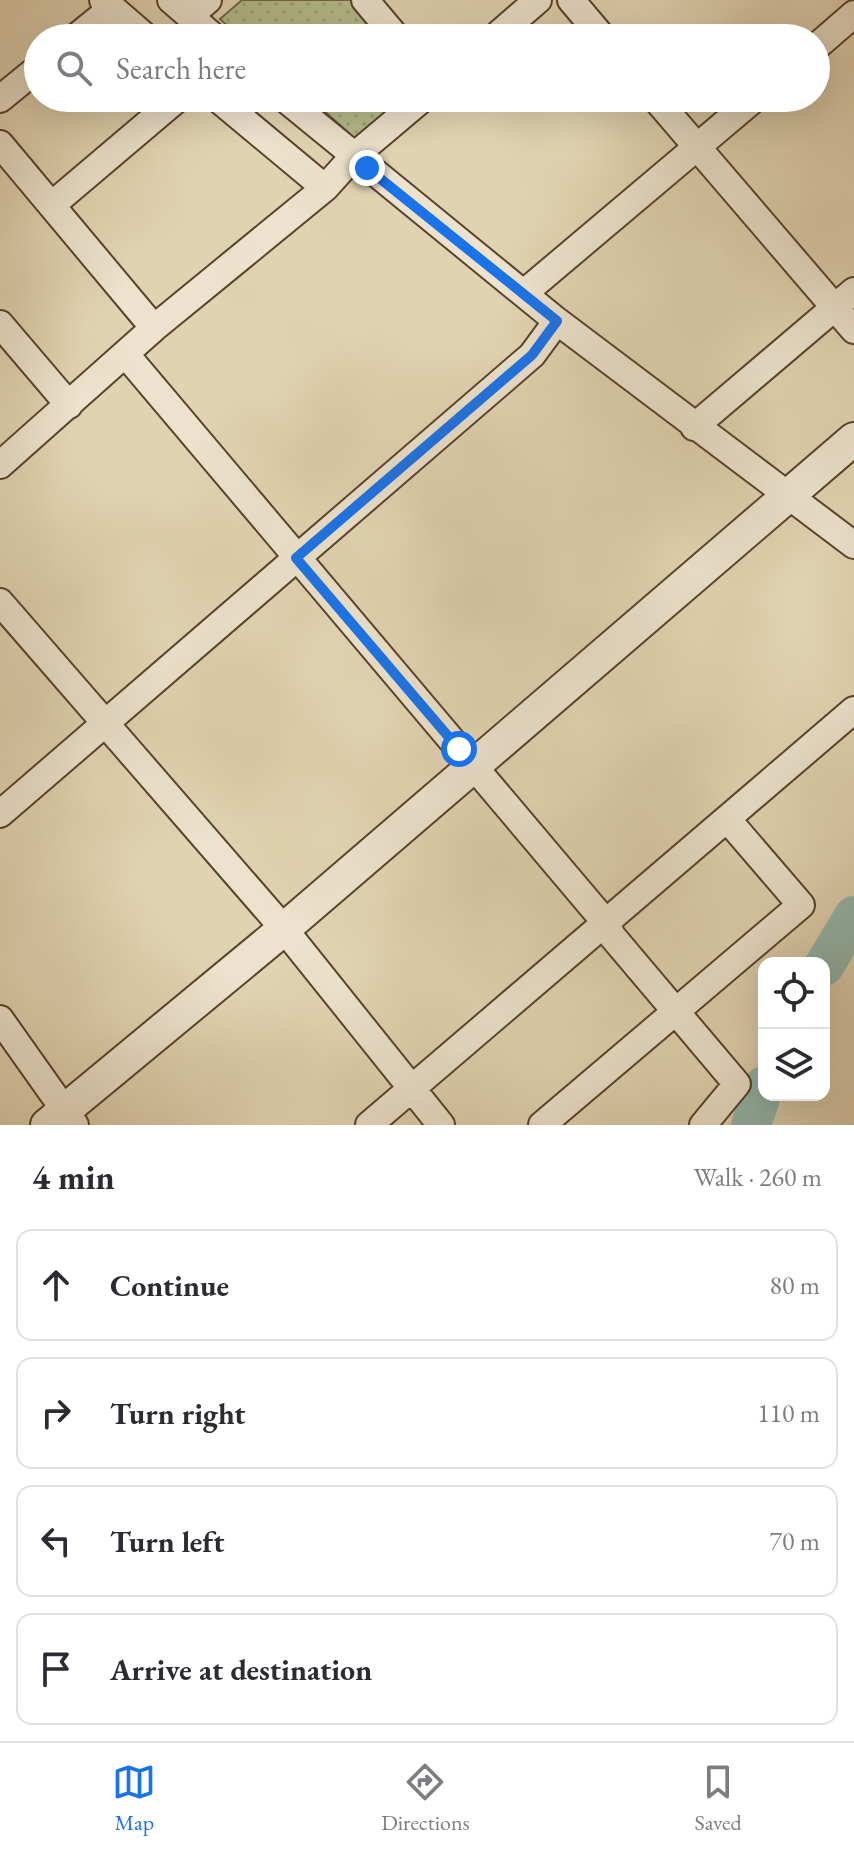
<!DOCTYPE html>
<meta charset="utf-8">
<style>
body{margin:0;font-family:"EB Garamond",serif;background:#f7f7f7;color:#2b2b33}
.controls{position:absolute;right:24px;bottom:24px;display:grid;overflow:hidden;border-radius:16px;box-shadow:0 8px 32px #0002}
.controls button{width:72px;height:72px;display:grid;place-items:center;padding:0;border:0;border-bottom:2px solid #e1e1e2;background:#fff;color:#2b2b33;font:40px sans-serif}
.stop{position:absolute;width:24px;height:24px;margin:-18px;border:6px solid #1a73e8;border-radius:50%;background:#fff}
.stop.end{background:#1a73e8;border-color:#fff;box-shadow:0 2px 8px #0008}
.list{margin:0;padding:0;list-style:none}
h2{display:flex;justify-content:space-between;align-items:center;height:104px;margin:0;padding:0 32px;font-size:34px}
h2 small{font-size:26px;font-weight:400;color:#7c7c81}
.list li{display:grid;grid-template-columns:52px 1fr auto;gap:24px;align-items:center;box-sizing:border-box;height:112px;margin:0 16px 16px;padding:0 16px;border:2px solid #e1e1e2;border-radius:16px}
.list b{display:block;font-size:30px;white-space:nowrap}
.list em{font-size:26px;font-style:normal;color:#7c7c81}
.icon{flex:none;width:44px;height:44px;fill:none;stroke:currentColor;stroke-width:2;stroke-linecap:round;stroke-linejoin:round}
.map{position:relative;flex:none;width:854px;height:1125px;overflow:hidden}
.search{position:absolute;background:#fff;box-shadow:0 8px 32px #0002;left:24px;right:24px;top:24px;height:88px;display:flex;align-items:center;gap:20px;box-sizing:border-box;padding:0 28px;border-radius:44px;color:#7c7c81;font-size:30px}
.sheet{height:616px;background:#fff}
nav{display:flex;justify-content:space-around;align-items:center;box-sizing:border-box;height:112px;border-top:2px solid #e1e1e2;background:#fff;font-size:22px;color:#7c7c81}
nav a{display:grid;justify-items:center;gap:4px}
nav .on{color:#1a73e8}
.map>svg:first-child{display:block}
</style>
<div class="map">
<svg width="854" height="1125" viewBox="0 0 854 1125">
<defs>
<pattern id="park-dots" width="8" height="8" patternUnits="userSpaceOnUse" patternTransform="scale(2)"><rect width="8" height="8" fill="#b4bc8b"/><path d="M2 2h.1M6 6h.1" fill="none" stroke="#9ba176" stroke-width="1.8" stroke-linecap="round"/></pattern>
</defs>
<rect width="100%" height="100%" fill="#e1d3b2"/>
<filter id="stains"><feTurbulence type="fractalNoise" baseFrequency=".0025" numOctaves="4"/><feColorMatrix values="0 0 0 0 .2 0 0 0 0 .09 0 0 0 0 .02 0 0 0 .5 -.17"/></filter>
<radialGradient id="worn" r=".72"><stop offset=".6" stop-color="#630" stop-opacity="0"/><stop offset="1" stop-color="#630" stop-opacity=".3"/></radialGradient>
<path fill="url(#park-dots)" stroke="#706846" stroke-width="2" d="M242,0H351L383,38H241L220,19Z
M310,98H409L360,143Z"/>
<g fill="none" stroke-linecap="round" stroke-linejoin="round">
<path stroke="#94b8ad" stroke-width="40" d="M824,966L854,916
M751,1125L764,1086"/>
<g stroke="#58432c" stroke-width="30">
<path id="minor" d="M103,0L147,38
M171,0L215,38
M365,0L397,38
M571,0L603,38
M189,16L208,0
M75,38L112,8
M494,38L538,0
M816,47L854,14
M217,98L325,188
M284,98L557,321L854,545
M655,98L854,330
M0,99L38,68
M0,144L154,328
M53,204L178,98
M524,293L755,98
M0,324L69,405
M127,356L606,923L612,936L737,1084L703,1125
M694,427L854,291
M0,465L154,328L325,188L353,157L423,98
M0,602L284,929L441,1125
M0,814L532,355L557,321
M0,1019L75,1125
M369,1125L854,710
M542,1125L801,905L728,820"/>
</g>
<g stroke="#58432c" stroke-width="36">
<path id="tertiary" d="M47,1125L284,929L854,439"/>
</g>
<use href="#minor" stroke="#ece2cd" stroke-width="26"/>
<use href="#tertiary" stroke="#ece2cd" stroke-width="32"/>
</g>
<g fill="none" stroke-linecap="round" stroke-linejoin="round">
<path stroke="#1a73e8" stroke-width="10" d="M367,168L557,321L532,355L296,558L459,749"/>
</g>
<rect width="100%" height="100%" filter="url(#stains)"/>
<rect width="100%" height="100%" fill="url(#worn)"/>
</svg>
<div class="controls">
<button><svg class="icon" aria-label="locate" viewBox="0 0 24 24"><circle cx="12" cy="12" r="6"/><path d="M12 2v4M12 18v4M2 12h4M18 12h4"/></svg></button>
<button><svg class="icon" aria-label="layers" viewBox="0 0 24 24"><path d="M12 4l9 5-9 5-9-5zM3 14l9 5 9-5"/></svg></button>
</div>
<div class="stop" style="left:459px;top:749px"></div>
<div class="stop end" style="left:367px;top:168px"></div>
<div class="search"><svg class="icon" aria-label="search" viewBox="0 0 24 24"><circle cx="10" cy="10" r="6"/><path d="M15 15l6 6"/></svg>Search here</div>
</div>
<section class="sheet">
<h2>4 min<small>Walk · 260 m</small></h2>
<ul class="list">
<li><svg class="icon" aria-label="ahead" viewBox="0 0 24 24"><path d="M12 20V5M6 11l6-6 6 6"/></svg><div><b>Continue</b></div><em>80 m</em></li>
<li><svg class="icon" aria-label="right" viewBox="0 0 24 24"><path d="M7 20v-9h11M14 6l5 5-5 5"/></svg><div><b>Turn right</b></div><em>110 m</em></li>
<li><svg class="icon" aria-label="left" viewBox="0 0 24 24"><path d="M17 20v-9H6M10 6l-5 5 5 5"/></svg><div><b>Turn left</b></div><em>70 m</em></li>
<li><svg class="icon" aria-label="arrive" viewBox="0 0 24 24"><path d="M6 21V4h12l-3 4 3 4H6"/></svg><div><b>Arrive at destination</b></div></li>
</ul>
</section>
<nav>
<a class="on"><svg class="icon" aria-label="map" viewBox="0 0 24 24"><path d="M3 6l6-2 6 2 6-2v14l-6 2-6-2-6 2zM9 4v14M15 6v14"/></svg>Map</a>
<a><svg class="icon" aria-label="directions" viewBox="0 0 24 24"><path d="M12 3l9 9-9 9-9-9zM9 14v-3h6M13 9l2 2-2 2"/></svg>Directions</a>
<a><svg class="icon" aria-label="saved" viewBox="0 0 24 24"><path d="M7 4h10v16l-5-4-5 4z"/></svg>Saved</a>
</nav>
